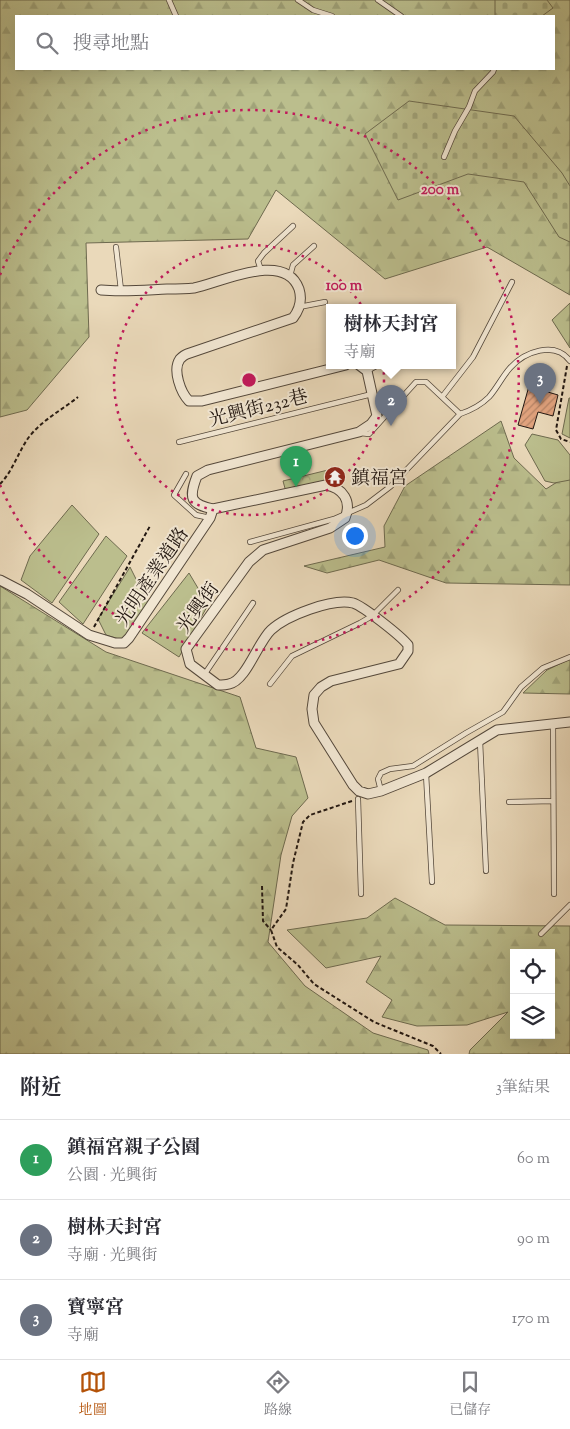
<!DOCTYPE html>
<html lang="zh-TW">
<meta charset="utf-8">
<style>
body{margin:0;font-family:"Sorts Mill Goudy","Noto Serif TC",serif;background:#f2f2f3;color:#2b2b33}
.controls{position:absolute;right:15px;bottom:15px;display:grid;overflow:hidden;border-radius:0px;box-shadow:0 5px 20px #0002}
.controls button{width:45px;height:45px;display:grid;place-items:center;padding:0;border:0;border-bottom:1px solid #e1e1e2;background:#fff;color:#2b2b33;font:25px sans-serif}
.you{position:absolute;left:354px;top:535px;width:18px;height:18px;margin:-12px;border:4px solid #fff;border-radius:50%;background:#1a73e8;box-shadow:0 0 0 8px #1a73e833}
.badge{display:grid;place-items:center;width:32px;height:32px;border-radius:50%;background:#b45309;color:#fff;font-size:16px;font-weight:700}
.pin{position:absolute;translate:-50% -41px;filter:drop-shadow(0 1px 2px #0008)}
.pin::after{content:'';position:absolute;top:26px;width:18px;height:15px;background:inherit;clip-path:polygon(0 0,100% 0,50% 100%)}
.popup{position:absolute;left:326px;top:304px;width:130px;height:65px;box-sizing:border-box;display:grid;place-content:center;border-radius:0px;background:#fff;filter:drop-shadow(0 1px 4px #0005);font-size:16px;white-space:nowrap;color:#7c7c81}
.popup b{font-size:19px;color:#2b2b33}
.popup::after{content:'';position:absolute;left:50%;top:100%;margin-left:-10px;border:10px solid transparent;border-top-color:#fff}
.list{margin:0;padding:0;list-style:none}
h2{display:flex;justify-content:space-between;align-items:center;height:65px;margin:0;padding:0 20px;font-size:21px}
h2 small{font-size:16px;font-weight:400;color:#7c7c81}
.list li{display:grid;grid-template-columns:32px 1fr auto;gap:15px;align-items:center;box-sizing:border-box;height:80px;padding:0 20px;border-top:1px solid #e1e1e2}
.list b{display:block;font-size:19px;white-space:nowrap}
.list p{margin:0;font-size:16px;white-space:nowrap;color:#7c7c81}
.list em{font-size:16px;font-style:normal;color:#7c7c81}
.icon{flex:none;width:28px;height:28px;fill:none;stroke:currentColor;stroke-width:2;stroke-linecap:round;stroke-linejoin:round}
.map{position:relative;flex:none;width:570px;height:1054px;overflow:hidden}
.search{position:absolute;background:#fff;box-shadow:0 5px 20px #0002;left:15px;right:15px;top:15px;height:55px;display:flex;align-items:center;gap:12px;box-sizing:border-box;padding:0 18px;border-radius:0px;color:#7c7c81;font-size:19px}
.sheet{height:305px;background:#fff}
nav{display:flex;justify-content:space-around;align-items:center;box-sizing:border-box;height:70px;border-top:1px solid #e1e1e2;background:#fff;font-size:14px;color:#7c7c81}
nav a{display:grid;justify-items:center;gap:2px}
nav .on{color:#b45309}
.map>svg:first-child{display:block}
</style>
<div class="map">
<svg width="570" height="1054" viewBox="0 0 570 1054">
<defs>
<pattern id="forest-firs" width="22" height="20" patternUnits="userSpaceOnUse" patternTransform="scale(1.25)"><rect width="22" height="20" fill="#bbbe8d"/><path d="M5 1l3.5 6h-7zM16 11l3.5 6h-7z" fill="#a0a379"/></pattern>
<pattern id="cemetery-stones" width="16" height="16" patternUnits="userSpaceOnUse" patternTransform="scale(1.25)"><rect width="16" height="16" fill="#bbbe8d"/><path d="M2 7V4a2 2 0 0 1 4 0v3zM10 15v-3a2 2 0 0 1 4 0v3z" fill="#a0a379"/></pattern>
<pattern id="park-crowns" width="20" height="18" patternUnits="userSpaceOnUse" patternTransform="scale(1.25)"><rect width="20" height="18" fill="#bbbe8d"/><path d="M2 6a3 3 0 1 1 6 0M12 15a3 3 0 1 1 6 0" fill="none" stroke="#a0a379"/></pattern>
<pattern id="building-hatch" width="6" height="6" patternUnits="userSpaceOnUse" patternTransform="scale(1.25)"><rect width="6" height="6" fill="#e0a27d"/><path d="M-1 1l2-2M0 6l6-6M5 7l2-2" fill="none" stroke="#b58365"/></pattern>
</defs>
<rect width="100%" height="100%" fill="#ead9ba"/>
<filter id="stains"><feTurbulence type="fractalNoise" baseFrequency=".004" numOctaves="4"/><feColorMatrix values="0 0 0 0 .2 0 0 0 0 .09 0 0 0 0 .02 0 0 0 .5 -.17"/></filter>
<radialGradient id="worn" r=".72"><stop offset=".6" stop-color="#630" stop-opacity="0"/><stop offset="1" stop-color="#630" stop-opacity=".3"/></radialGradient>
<path fill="url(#forest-firs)" stroke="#6e6a4f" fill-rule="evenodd" d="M0,0H570V295L487,247L385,279L276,190L248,239L86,243L89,337L27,410L0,417ZM16,16H554V69H16Z
M570,303V348L552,320Z
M501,421L514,458L546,489L570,474V585L446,583L379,560L327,573L304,566L385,547L384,526L405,486Z
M0,586L106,652L240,697L256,748L296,757L308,798L292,816L281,855L268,942L305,986L373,1033L428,1050L429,1054H0Z
M570,659V694L523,693L547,670Z
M395,898L445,925L570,926V1054H469L470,1050L508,1012L467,1025L417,1026L382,1017L392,1000L366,982L381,956L326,968L287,930L367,918ZM514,953H551V1035H514Z"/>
<path fill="url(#cemetery-stones)" stroke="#6e6a4f" d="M495,0H547L553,8L542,16H495Z
M409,101L514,116L562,173L570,186V242L559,237L524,182L468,174L398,200L365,134Z"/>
<path fill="url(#park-crowns)" stroke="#6e6a4f" d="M328,470L329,481L286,492L283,481Z"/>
<path fill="#bbbe8d" stroke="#6e6a4f" d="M569,398H570V438L562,434Z
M532,434L558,440L570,455V480L554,483L545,481L525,445Z
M72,505L99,534L52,603L21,580L30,556Z
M106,536L127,556L83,624L59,602Z
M130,567L148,603L122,640L106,635L98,619Z
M189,573L208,605L179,657L142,633Z"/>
<path fill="url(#building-hatch)" stroke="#221711" d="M531,379L543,382L541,390L558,395L553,416L538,412L533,429L518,425Z
M338,469V483L331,480V470Z"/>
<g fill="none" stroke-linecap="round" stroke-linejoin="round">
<g stroke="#54483b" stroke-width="6">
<path id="service" d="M169,0L176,16
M298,0L313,10L332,16
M378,0L401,16
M444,157L455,131L469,107L475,91L493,72L494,69
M116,247L121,290
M261,270L258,261L264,253L293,226
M290,276L293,265L314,246
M299,307L325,302
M367,371L378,365
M442,397L473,357L512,282
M460,414C472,410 480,406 489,397C497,388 502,377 510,368C524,352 555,340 570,361
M179,442L372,394
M186,474L174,495L196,515L210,518
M250,542L334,519L366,505L391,486L460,414L426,382H416L369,434L360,433
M204,675L253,603
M270,684L292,656L360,623L372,616L398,590
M553,723L554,894
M480,741L486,871
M426,774L432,882
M381,791L378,779L381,773L390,769L413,766L466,733L503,712L521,687L543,668L570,657
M358,799L361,894
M509,802L553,801
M541,934L570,905"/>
</g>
<g stroke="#54483b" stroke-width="11">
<path id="minor" d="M101,290C123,292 145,290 167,289C176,289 185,289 194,288C220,283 285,250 299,289C302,299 300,309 293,318L187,354C184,355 182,357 180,359C172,370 181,393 189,401H202L346,365
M359,365L367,371L377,416L371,424L359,432L208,470L197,476C188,499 191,504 213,509L326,485C343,488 352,501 345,518L330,528L263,550L249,562L186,649L190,664L218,685C221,685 226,685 229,684C246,681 258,642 271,630C286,616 332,598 353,603C363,606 401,636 408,645V651L399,664L331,681L321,687L314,695L312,709L314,723L353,785L359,791L368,794L381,791L426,773L497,730L570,722
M0,580L27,594L89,635L115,643H124L129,638L210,518L213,509"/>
</g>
<path stroke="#221711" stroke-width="2" stroke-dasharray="4 2.5" stroke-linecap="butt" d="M567,366L556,430L561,439L570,442
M0,484C13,471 18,452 29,437C42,420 62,410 78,397
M94,627L150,526
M352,801L310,815L303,822L293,863L286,909L271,930L277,947L298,965L314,984L374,1022L433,1046L441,1054
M262,886L263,921L271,930"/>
<use href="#service" stroke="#f1e6d2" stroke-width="4.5"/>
<use href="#minor" stroke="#f1e6d2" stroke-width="9"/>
</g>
<g fill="none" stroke="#c2185b" stroke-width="2.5" stroke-dasharray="2.5 5">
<circle cx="249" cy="380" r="135"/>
<path d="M0 275A270 270 0 1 1 0 485"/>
</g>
<defs>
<g id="temple-disc" transform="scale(1.125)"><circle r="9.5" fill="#8f2418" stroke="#f1e6d2"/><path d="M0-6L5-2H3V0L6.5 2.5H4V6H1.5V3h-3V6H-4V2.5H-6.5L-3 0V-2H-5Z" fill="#fff"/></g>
</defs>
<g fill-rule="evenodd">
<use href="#temple-disc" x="335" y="477"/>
</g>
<g text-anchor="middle" stroke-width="4" stroke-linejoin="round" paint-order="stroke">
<g font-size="19" fill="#221711" stroke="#f1e6d2">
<text transform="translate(258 407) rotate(-14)" y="7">光興街232巷</text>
<text transform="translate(151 576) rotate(-56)" y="7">光明產業道路</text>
<text transform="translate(197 607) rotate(-54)" y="7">光興街</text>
</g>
<g font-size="19" fill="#221711" stroke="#f1e6d2" text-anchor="start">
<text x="351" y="484">鎮福宮</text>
</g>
</g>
<circle cx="249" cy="380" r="8" fill="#c2185b" stroke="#f1e6d2" stroke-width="2.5"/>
<g font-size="15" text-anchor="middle" font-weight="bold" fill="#c2185b" stroke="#f1e6d2" stroke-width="4" stroke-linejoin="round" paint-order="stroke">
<text x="440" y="194">200 m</text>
<text x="344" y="290">100 m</text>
</g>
<rect width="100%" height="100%" filter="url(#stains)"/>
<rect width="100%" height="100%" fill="url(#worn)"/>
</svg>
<div class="controls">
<button><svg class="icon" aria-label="locate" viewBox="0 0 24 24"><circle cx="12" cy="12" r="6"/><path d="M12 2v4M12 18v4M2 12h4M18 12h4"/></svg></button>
<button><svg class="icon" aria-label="layers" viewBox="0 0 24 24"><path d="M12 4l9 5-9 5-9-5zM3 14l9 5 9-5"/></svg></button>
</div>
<div class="you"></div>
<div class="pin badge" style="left:296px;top:487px;background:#2e9e5b">1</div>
<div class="pin badge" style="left:391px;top:426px;background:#6b7280">2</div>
<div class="popup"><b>樹林天封宮</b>寺廟</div>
<div class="pin badge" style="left:540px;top:404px;background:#6b7280">3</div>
<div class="search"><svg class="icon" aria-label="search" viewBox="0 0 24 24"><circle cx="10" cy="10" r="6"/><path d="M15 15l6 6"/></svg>搜尋地點</div>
</div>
<section class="sheet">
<h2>附近<small>3筆結果</small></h2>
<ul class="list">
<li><span class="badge" style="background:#2e9e5b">1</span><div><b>鎮福宮親子公園</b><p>公園 · 光興街</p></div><em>60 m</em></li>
<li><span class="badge" style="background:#6b7280">2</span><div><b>樹林天封宮</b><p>寺廟 · 光興街</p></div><em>90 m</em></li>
<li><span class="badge" style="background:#6b7280">3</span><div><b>寶寧宮</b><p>寺廟</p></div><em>170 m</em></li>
</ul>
</section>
<nav>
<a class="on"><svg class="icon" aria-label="map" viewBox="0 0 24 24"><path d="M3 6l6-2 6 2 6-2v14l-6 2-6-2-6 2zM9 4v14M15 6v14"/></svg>地圖</a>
<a><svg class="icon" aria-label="directions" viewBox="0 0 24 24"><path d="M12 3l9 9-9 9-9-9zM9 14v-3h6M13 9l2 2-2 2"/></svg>路線</a>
<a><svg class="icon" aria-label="saved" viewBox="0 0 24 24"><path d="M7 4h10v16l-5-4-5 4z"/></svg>已儲存</a>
</nav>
